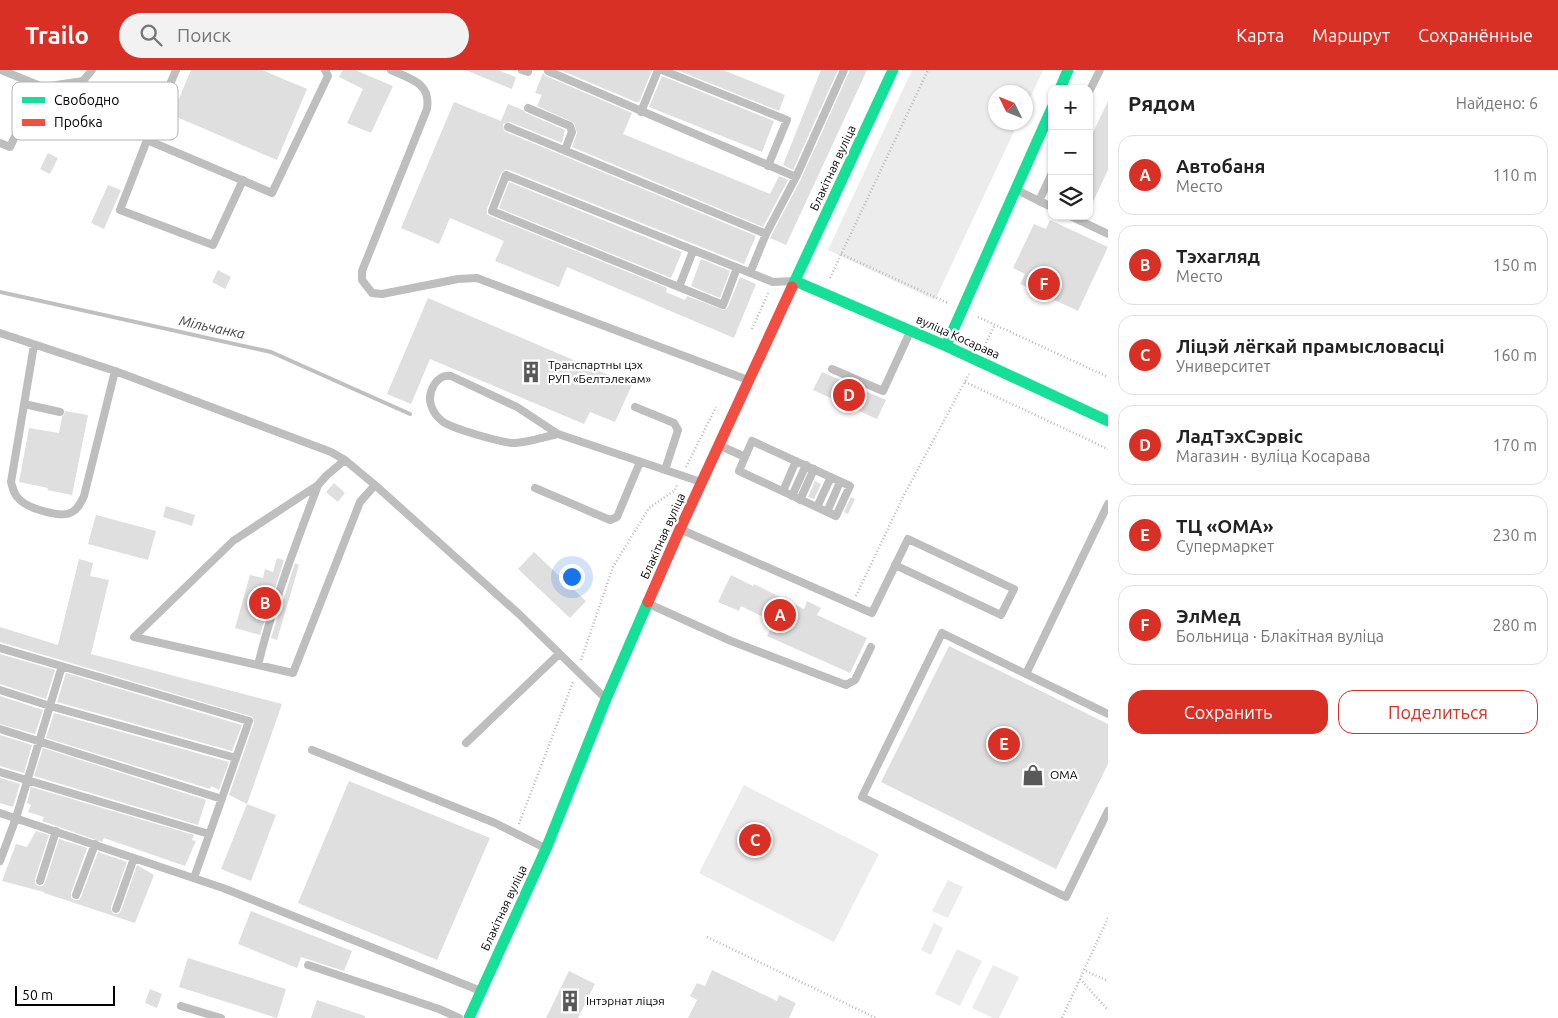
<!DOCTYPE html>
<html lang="ru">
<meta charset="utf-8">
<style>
body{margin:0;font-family:Ubuntu,sans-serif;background:#f2f2f2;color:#222}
.controls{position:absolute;right:15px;top:15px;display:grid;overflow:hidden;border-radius:10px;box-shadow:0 1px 4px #0004}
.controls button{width:45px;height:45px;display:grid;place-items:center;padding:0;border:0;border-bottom:1px solid #e0e0e0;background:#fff;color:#222;font:25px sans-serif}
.compass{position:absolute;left:988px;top:15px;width:45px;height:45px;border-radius:50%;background:#fff;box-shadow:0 1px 4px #0004;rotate:313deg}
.scale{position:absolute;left:15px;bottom:12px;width:100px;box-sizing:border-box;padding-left:5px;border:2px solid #000;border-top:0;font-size:14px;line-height:18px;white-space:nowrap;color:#000;-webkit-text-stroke:4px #fff;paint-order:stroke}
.you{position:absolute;left:571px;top:506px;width:18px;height:18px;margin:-12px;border:4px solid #fff;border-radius:50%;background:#1a73e8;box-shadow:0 0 0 8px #1a73e833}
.badge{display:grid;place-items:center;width:32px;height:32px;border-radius:50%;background:#d93025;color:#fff;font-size:16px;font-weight:700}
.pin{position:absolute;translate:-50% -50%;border:2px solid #fff;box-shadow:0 1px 5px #0006}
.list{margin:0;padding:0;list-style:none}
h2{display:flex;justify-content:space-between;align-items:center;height:65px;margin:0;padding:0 20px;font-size:21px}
h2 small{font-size:16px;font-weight:400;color:#767676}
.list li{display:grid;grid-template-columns:32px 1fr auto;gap:15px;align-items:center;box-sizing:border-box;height:80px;margin:0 10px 10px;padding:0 10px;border:1px solid #e0e0e0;border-radius:15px}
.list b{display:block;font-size:19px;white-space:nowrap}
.list p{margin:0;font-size:16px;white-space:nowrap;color:#767676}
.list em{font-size:16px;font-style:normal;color:#767676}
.actions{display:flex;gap:10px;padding:15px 20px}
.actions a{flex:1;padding:11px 0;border:1px solid #d93025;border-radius:15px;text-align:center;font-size:18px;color:#d93025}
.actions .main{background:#d93025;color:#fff}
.icon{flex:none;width:28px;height:28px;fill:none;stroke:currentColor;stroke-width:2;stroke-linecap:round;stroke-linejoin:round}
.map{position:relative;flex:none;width:1108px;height:948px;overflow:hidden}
header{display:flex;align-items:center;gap:30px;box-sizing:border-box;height:70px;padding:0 25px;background:#d93025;color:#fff}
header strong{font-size:24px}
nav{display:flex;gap:28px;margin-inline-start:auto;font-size:18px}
.search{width:350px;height:45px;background:#f2f2f2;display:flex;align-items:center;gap:12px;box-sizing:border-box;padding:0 18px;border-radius:28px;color:#767676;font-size:19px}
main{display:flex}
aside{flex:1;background:#fff}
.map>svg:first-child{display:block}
</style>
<header>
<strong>Trailo</strong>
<div class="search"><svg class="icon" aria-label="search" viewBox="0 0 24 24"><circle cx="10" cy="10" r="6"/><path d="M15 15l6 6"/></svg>Поиск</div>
<nav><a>Карта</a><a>Маршрут</a><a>Сохранённые</a></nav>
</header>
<main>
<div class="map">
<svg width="1108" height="948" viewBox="0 0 1108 948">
<rect width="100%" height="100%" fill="#fff"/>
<path fill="#ececec" d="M912,0H1043L1026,37V22H996V52L1018,53L935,230L828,180Z
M744,715L879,784L834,872L699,803Z
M948,810L963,817L948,848L932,841Z
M934,853L943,858L931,885L921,880Z
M957,879L982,891L960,936L935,924Z
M993,895L1019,907L999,948H993L972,938Z"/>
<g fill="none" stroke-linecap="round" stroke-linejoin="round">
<path stroke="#bfbfbf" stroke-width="4" d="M0,222L271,282L410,344"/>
</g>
<path fill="#dfdfdf" d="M191,0H262L307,19L277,90L172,45Z
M343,0H355L393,16L371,63L347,53L363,19L339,7Z
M465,0H497L516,7L512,19Z
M560,0H652L639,32H636Z
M677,0H723L785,25L779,41Z
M821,0H838L793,100L783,95Z
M850,0H867L786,175L770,168L801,109Z
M543,3L546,6L632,43L623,64L770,124L779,106L788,110L763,157L572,77L577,63L574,53L537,36L542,25L535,23Z
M662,6L774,51L762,82L649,37Z
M1108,31V100L1089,140V71Z
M454,32L501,51L508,34L523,40L526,43L565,60L562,73L510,52L503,54L504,61L756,166L744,194L506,99L501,103L487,139V144L490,146L667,218L666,222L685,230L687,226L724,240L728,237L740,207L756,214L734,268L567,197L559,217L495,191L504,171L450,148L439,174L401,158Z
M48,83L58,88L50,104L40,99Z
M509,112L682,182L671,208L499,138Z
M108,115L121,120L104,159L91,153Z
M1050,150L1108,177L1078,241L1020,214L1025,204L1013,198L1034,154L1046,159Z
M701,189L730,201L720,228L691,216Z
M218,200L231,207L225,219L212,212Z
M428,228L632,315L615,352L590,342L584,354L430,289L411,334L387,324Z
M822,302L886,330L877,349L813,320Z
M65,341L88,345L72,425L47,420L48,418L19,412L29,358L59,363L62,347L64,345Z
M815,411L821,414L814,429L808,427Z
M334,413L345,423L338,432L326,422Z
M851,427L855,429L848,444L844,442Z
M166,436L195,445L192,456L163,447Z
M96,445L156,461L148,490L88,474Z
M534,482L586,531L570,548L518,499Z
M277,488L284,490L260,565L235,558L250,505L263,508L265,499L273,502Z
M79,489L93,493L90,506L109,510L91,584L282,634L247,734L229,725L254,653L253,647L0,572V557L58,575Z
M295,493L299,495L277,570L271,568Z
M731,505L753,516L754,514L804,539L807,531L821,538L817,545L867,568L850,603L767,566L774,552L741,536L739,541L718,532Z
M949,576L1108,654V694L1056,799L881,712Z
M0,584L55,600L46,629L0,614Z
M66,603L242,655L232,681L57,632Z
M0,626L43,640L35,664L0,654Z
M54,643L229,692L219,720L211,716L210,719L46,668Z
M0,665L32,675L24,703L0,696Z
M43,678L206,730L198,755L34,706Z
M0,708L20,714L13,737L0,733Z
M349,711L490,768L437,890L298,833Z
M31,717L194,765L192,770L196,771L185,796L104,768L102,772L42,751L44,747L28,742L31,735L27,733Z
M247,734L276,745L251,811L221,799Z
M36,761L49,765L35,809V813L38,816H42L45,813L59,769L87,778L71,823V828L75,830H79L81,827L98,782L127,792L111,837V840L114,844H118L121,841L137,795L154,805L135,853L44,823V822L2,811L16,774L27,777Z
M251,841L352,881L344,901L301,887L297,898L238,874Z
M188,888L286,919L277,948L179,917Z
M712,900L777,931L779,925L796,933L789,948H688L697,930L690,926L697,913L705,916Z
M569,901L595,914L578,948H546Z
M150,919L162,924L157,938L145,933Z
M317,930L365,946V948H311Z"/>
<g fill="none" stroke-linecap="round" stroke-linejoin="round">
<path stroke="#b9b9b9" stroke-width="2.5" stroke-dasharray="1 2.5" stroke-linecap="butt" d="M841,184L948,233
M830,208L928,0
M978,247L1108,307
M752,259L769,221
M984,276L995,255
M965,312L1108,379
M686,397L716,337
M856,526L904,425L969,304
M581,590L613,497L649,438L675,420L677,415
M519,754L573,612
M1108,848L1084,900L1108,911
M707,867L876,948
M1080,909L1108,940
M1062,948L1084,900"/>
<path stroke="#bebebe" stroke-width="8" d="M1,0L43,17L83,11L92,0
M176,0L147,70L272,123L328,6L325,0
M391,0C411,9 431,13 427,39L362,201V210L372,223L382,224L458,209L477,208L748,310
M522,0L528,2V0
M549,0L548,1L796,107
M662,0L787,50L768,96
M1089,22L1100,0
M528,38L570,56L572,62L565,80
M641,42L658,0
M508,57L766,164
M147,70L120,140L213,175L243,110
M0,73L10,77L32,31L43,17
M1017,120L1039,131L1052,103
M1039,131L1052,137
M1070,146L1108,164
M737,198L723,235L492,141L506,105L773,212L793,211
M750,203L766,164L796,107L844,0
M679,217L693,181
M0,263L115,301L331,382L345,390L375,415L520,545L605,628
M34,275L11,412C13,419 14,425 20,430C28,438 62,449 72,442C78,439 81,432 84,426L115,301
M832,299L883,321L910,262
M24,334L60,342
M635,337L674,353L678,360L665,400
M558,364C544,367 530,372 516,373C505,374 450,358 442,351C437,347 433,342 431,335C427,322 437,303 451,306L517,337L558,364L701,412
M721,376L745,387L739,401L836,446L850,416L752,371L745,387
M345,390L327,405L318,415L233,471L134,567L293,603L360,432L375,415
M535,418L610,450L617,447L640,392
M783,421L796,391
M792,426L806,395
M800,430L814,399
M817,437L831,407
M827,442L840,412
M682,460L872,543L908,469L1014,519L1001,545L895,495
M649,534L731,571L846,615L855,610L871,577
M0,578L249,651L194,808
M258,595C273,533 296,474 318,415
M1026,604L1108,434
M0,620L50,636L236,688
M1108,644L942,563L862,727L1066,827L1108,741
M0,659L222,729
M466,673L559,584
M312,680L495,753L545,778
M0,702L209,764
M0,743L223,818L481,921
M0,791L16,748L62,596
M40,811L56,761
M76,825L95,774
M116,839L134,788
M308,895L439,939L459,948
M181,936L221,948"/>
<path stroke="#16e098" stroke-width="11" d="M1060,19L1068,0
M795,211L946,276L1108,351
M792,217L893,0
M946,276L1052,38
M469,948L546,779L606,629L648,532"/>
<path stroke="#f24e42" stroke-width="11" d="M648,532L680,459L792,217"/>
</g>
<defs>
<g id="building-bare" transform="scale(1.725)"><path d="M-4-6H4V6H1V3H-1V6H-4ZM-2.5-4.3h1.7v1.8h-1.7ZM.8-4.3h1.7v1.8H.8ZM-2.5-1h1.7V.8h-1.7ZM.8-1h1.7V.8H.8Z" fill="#595959" stroke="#fff" stroke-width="2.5" paint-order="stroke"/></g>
<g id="shop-bare" transform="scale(1.725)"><path d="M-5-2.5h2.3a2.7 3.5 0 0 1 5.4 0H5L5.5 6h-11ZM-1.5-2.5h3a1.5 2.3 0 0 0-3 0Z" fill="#595959" stroke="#fff" stroke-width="2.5" paint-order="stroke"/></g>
</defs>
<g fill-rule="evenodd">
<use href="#building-bare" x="531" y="302"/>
<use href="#shop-bare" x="1033" y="705"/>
<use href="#building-bare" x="570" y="931"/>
</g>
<g text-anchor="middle" stroke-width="4.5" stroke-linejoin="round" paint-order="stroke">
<g font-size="12" fill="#000" stroke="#fff">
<text transform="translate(833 98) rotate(-65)" y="4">Блакітная вуліца</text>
<text transform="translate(958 267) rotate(24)" y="4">вуліца Косарава</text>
<text transform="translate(663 466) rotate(-66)" y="4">Блакітная вуліца</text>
<text transform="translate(504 838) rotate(-65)" y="4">Блакітная вуліца</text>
</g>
<g font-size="12" fill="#000" stroke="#fff" text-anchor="start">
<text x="548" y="299">Транспартны цэх<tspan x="548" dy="14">РУП «Белтэлекам»</tspan></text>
<text x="1050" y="709">ОМА</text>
<text x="586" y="935">Інтэрнат ліцэя</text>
</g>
<g font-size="14" font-style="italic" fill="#444" stroke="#fff">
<text transform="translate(212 257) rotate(12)" y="5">Мільчанка</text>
</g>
</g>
<rect x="12" y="12" width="166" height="58" rx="8" fill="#fff" stroke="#b2b2b2" stroke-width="1"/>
<rect x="22" y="27" width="23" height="6" fill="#16e098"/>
<rect x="22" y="49" width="23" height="7" fill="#f24e42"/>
<g font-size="14" fill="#000">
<text x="54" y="35">Свободно</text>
<text x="54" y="57">Пробка</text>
</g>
</svg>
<div class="controls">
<button>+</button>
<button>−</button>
<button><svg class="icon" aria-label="layers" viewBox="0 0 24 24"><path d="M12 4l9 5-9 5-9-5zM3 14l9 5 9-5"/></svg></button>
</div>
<svg class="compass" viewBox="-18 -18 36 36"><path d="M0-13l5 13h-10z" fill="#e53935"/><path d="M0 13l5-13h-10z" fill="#767676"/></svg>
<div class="scale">50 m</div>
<div class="you"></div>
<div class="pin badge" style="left:780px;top:545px">A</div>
<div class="pin badge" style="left:265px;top:533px">B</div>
<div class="pin badge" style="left:755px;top:770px">C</div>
<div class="pin badge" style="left:849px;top:325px">D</div>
<div class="pin badge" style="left:1004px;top:674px">E</div>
<div class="pin badge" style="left:1044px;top:214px">F</div>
</div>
<aside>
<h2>Рядом<small>Найдено: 6</small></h2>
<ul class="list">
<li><span class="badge">A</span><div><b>Автобаня</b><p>Место</p></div><em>110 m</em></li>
<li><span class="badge">B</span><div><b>Тэхагляд</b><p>Место</p></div><em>150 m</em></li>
<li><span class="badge">C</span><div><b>Ліцэй лёгкай прамысловасці</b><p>Университет</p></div><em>160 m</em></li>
<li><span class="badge">D</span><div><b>ЛадТэхСэрвіс</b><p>Магазин · вуліца Косарава</p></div><em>170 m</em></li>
<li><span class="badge">E</span><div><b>ТЦ «ОМА»</b><p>Супермаркет</p></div><em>230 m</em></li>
<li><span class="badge">F</span><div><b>ЭлМед</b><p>Больница · Блакітная вуліца</p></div><em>280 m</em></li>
</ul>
<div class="actions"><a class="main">Сохранить</a><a>Поделиться</a></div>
</aside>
</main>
